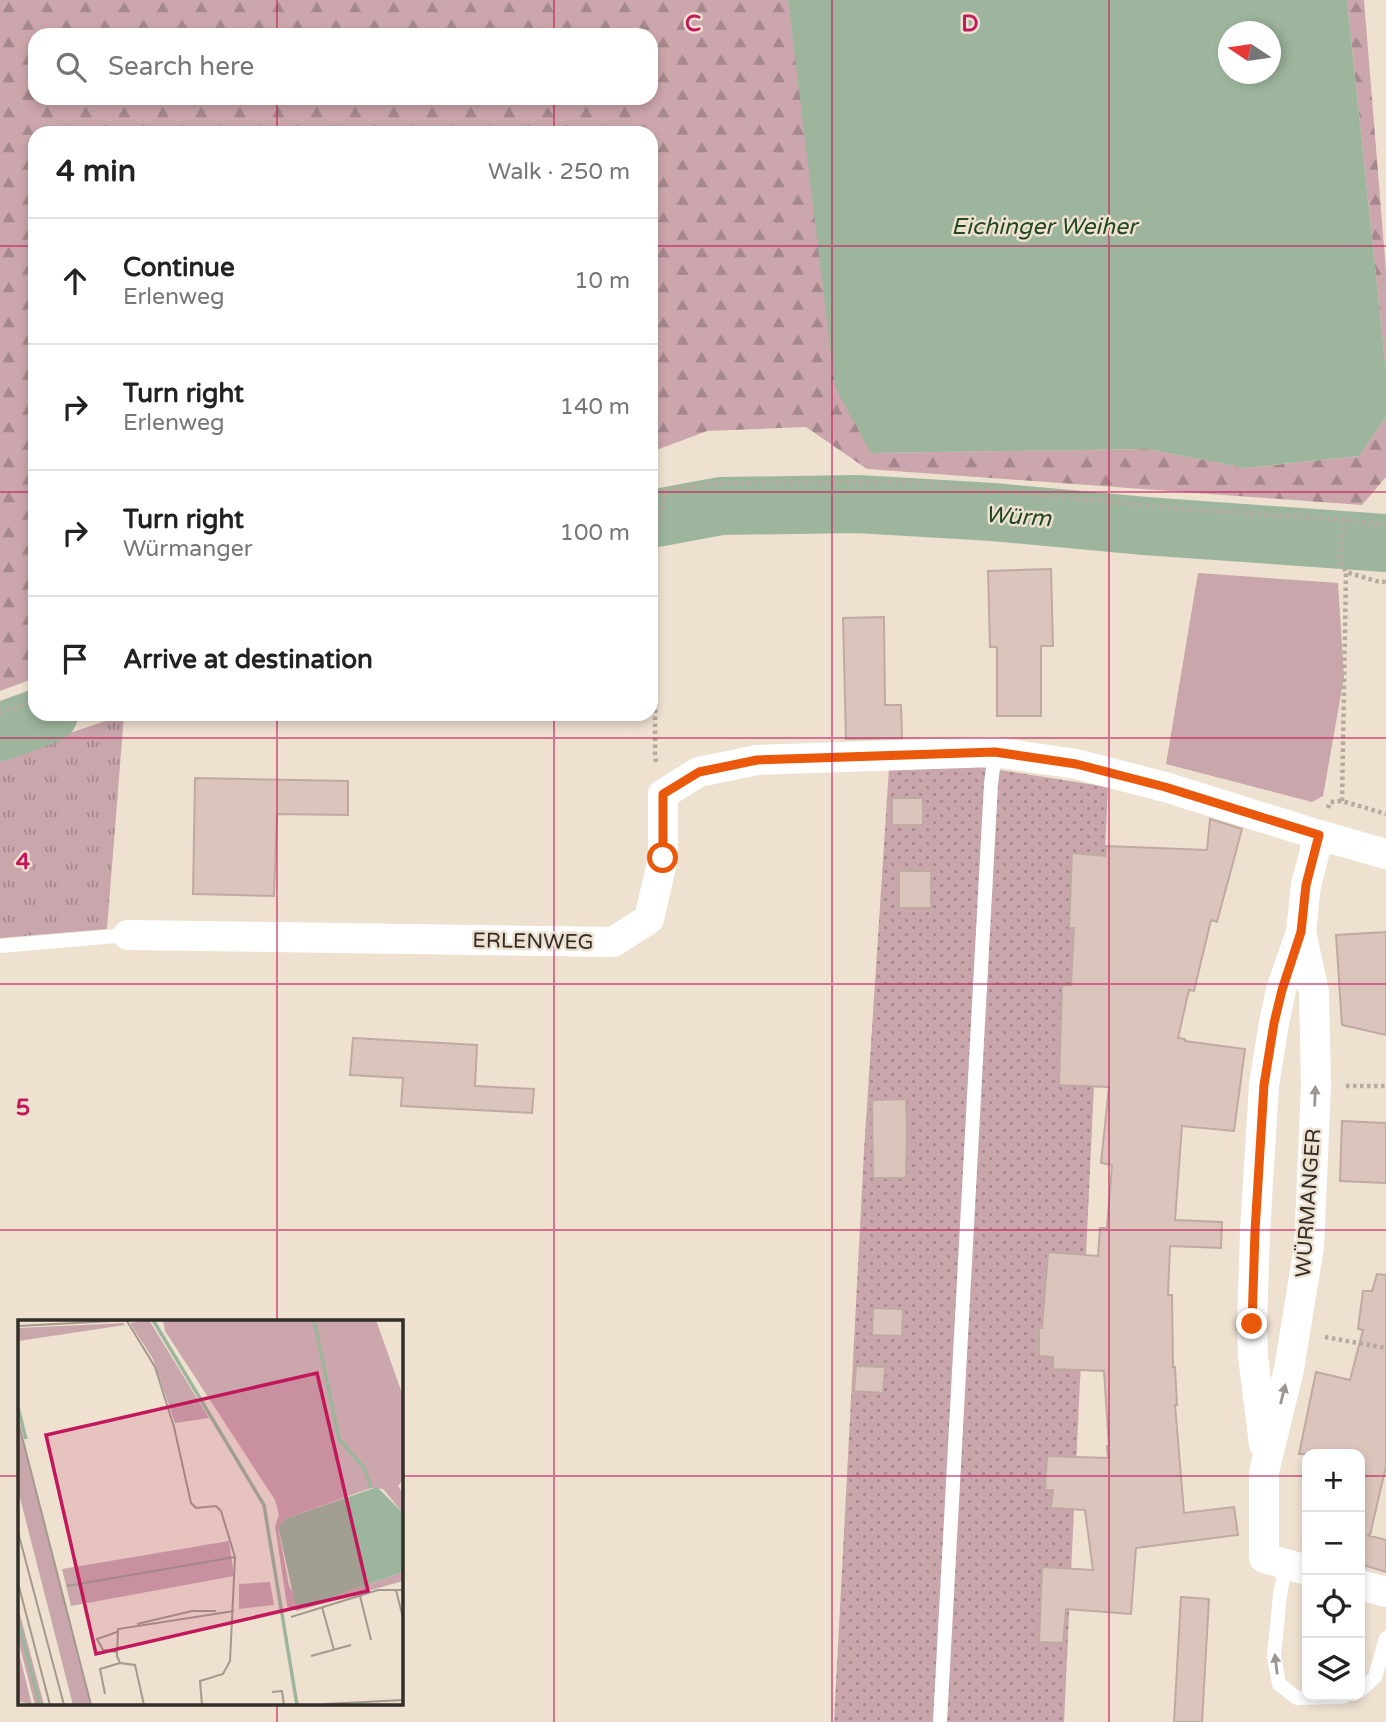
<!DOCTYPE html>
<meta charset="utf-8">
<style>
body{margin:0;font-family:"Varela Round",sans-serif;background:#f2f2f2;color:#222}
.controls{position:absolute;right:21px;bottom:21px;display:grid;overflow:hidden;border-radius:14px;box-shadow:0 4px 10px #0003}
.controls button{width:63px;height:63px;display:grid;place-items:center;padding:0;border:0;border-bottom:2px solid #e0e0e0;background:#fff;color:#222;font:35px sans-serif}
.compass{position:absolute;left:1218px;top:21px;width:63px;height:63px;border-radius:50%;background:#fff;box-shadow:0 4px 10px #0003;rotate:283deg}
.stop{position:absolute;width:21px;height:21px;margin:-16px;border:5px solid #ea580c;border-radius:50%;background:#fff}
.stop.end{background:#ea580c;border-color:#fff;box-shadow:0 2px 7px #0008}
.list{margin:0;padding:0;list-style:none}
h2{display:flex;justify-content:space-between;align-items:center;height:91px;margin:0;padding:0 28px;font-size:30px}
h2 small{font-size:23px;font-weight:400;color:#767676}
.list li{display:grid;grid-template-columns:46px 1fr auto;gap:21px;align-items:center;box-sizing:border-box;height:126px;padding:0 28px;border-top:2px solid #e0e0e0}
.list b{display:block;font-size:26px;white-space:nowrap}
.list p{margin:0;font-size:23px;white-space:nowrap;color:#767676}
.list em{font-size:23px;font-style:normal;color:#767676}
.icon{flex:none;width:38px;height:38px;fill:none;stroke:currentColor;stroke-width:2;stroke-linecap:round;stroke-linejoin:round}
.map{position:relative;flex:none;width:1386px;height:1722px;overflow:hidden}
.search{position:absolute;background:#fff;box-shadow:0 4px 10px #0003;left:28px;top:28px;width:630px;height:77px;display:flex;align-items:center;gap:18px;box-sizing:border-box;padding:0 24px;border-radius:21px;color:#767676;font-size:26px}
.panel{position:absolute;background:#fff;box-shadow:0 4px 10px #0003;left:28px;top:126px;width:630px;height:595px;border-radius:21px}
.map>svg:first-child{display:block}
</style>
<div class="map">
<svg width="1386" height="1722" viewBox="0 0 1386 1722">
<defs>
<pattern id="grass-tufts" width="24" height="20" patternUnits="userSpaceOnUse" patternTransform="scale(1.75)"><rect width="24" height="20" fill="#c8a6ac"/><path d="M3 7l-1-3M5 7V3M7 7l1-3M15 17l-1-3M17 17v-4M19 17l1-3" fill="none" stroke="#a3888c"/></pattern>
<pattern id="forest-firs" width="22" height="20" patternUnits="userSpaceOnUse" patternTransform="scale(1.75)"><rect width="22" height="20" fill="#cba6ac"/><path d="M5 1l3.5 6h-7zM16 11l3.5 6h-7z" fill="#a5888c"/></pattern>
<pattern id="garden-dots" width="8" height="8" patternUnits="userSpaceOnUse" patternTransform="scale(1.75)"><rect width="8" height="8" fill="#c8a6ac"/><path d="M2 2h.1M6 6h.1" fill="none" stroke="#a3888c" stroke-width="1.8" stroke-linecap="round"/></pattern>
</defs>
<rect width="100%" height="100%" fill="#eee1d0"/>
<path fill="url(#grass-tufts)" d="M124,715L107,929L0,938V756Z"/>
<path fill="url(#forest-firs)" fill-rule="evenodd" d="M0,0H788L806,138L871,453L1147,449L1245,468L1359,456L1386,417V477L1362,505L867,469L806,427L707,431L651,452V133H35V678L0,691ZM35,35H651V98H35Z
M1347,0H1364L1386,271V371Z"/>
<path fill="#c8a6ac" d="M1198,573L1338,583L1344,677L1323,796L1312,802L1166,764Z"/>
<path fill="url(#garden-dots)" d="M981,767L1108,787L1064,1722H834L864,1151L889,768Z"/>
<path fill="#9db59c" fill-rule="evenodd" d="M788,0H1347L1386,371V417L1359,456L1245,468L1147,449L871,453L835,387ZM1228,32H1270V74H1228Z"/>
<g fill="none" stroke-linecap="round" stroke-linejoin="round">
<path stroke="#9db59c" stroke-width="58" d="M651,519L721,506L857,504L993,512L1145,526L1386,543
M0,732L49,714"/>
</g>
<path fill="#dbc4bc" stroke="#bfaaa2" stroke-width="2" d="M1051,569L1053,646H1041V716H997V647H990L988,571Z
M884,617L885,705H901L902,738L846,739L843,618Z
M195,778L348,781V815L277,814L274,896L193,894Z
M892,798H923V825H892Z
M1210,819L1242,829L1217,922L1211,920L1194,991L1189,990L1178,1038L1185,1039V1041L1245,1049L1234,1131L1182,1126L1175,1220L1222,1222L1221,1248L1170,1246L1168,1295H1172L1173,1367H1175L1177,1405H1175L1184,1513L1234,1507L1238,1535L1136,1548L1131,1614L1066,1609L1063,1643L1039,1642L1042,1567L1093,1570L1085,1510L1051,1508L1053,1490H1045L1047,1456L1108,1458L1107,1446H1109L1104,1371L1053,1369V1357L1039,1356V1328H1042L1048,1252L1098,1256L1100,1228H1107L1112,1165L1101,1163L1109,1087L1059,1085L1062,985H1071L1074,928H1069L1072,853L1105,856L1106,846L1207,850Z
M899,871H931V908H899Z
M1386,932V1035L1342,1025L1336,935Z
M353,1038L477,1045L475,1086L534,1089L532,1113L401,1106L403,1078L350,1075Z
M906,1099L907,1128L906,1178H873L872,1100Z
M1342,1121L1386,1123V1183L1340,1181Z
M1377,1274L1386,1275V1466L1370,1535H1367L1386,1540V1572L1360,1564V1454H1299L1316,1372L1350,1380L1363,1330L1358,1329L1363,1291H1372Z
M873,1308L903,1309L902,1336L872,1335Z
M856,1366L885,1367L883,1393L854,1391Z
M1181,1597L1209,1599L1202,1722H1174Z"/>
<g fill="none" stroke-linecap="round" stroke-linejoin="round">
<path stroke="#b5ab9d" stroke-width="4.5" stroke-dasharray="3.5 3.5" stroke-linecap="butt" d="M651,495L666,490L720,483L901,482L1196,510L1344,520L1386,525
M1344,520L1340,558L1346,572L1376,581L1386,582
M0,714L35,701
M656,762L655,756L656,537L666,490
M1342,801L1346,572
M1328,808L1330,802L1342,801L1386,814
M1346,1086H1386
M1325,1337L1386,1348"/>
<path stroke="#fff" stroke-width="14" d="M0,946L128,935
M1286,1565L1280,1595L1274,1656L1279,1684L1297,1698L1341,1697L1345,1696
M1360,1691L1375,1677L1386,1638
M940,1722L991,784L995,752"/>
<path stroke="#fff" stroke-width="30" d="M128,935L613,942L649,919L663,858V794L699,772L757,760L995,752L1076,764L1165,787L1319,835L1386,854
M1264,1444L1253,1356L1252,1324L1255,1231L1264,1085L1274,1023L1281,990L1301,932
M1307,1570L1264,1558V1472L1289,1369L1309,1247L1316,1086L1314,992L1301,932L1306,885L1319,835
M1360,1585L1386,1592"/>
</g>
<defs><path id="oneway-solid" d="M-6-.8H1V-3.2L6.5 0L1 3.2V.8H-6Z" transform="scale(1.75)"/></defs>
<g fill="#999694">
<use href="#oneway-solid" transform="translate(1315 1096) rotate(-88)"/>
<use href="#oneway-solid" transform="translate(1283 1394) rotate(-76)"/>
<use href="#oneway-solid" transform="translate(1276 1664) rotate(-97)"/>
</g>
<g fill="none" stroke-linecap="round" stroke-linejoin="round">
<path stroke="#ea580c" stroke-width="9" d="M663,858V794L699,772L757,760L995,752L1076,764L1165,787L1319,835L1306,885L1301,932L1282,990L1274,1023L1264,1085L1255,1231L1252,1324"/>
</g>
<path fill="none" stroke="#c2185b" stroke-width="2" stroke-opacity="0.55" d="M277,0V35M554,0V35M832,0V1722M1109,0V1722M277,98V133M554,98V133M0,246H35M651,246H1386M0,492H35M651,492H1386M277,714V1321M554,714V1722M0,738H1386M0,984H1386M0,1230H1386M0,1476H19M401,1476H1307M1360,1476H1386M277,1703V1722"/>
<g text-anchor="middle" stroke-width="5" stroke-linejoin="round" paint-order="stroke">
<g font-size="21" fill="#332e28" stroke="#eee1d0">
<text transform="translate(533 941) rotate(1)" y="7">ERLENWEG</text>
<text transform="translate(1308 1203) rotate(-86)" y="7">WÜRMANGER</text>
</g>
<g font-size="23" font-style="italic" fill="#224723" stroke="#eee1d0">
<text x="1044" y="234">Eichinger Weiher</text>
<text transform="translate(1018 516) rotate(4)" y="8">Würm</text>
</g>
</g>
<g transform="translate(18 1320)">
<rect width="385" height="385" fill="#eee1d0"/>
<path d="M131,0L191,98L157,103L135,39L112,3ZM105,3L107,5L0,21V8ZM0,287L26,385H17L0,320ZM0,329L14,385L0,381Z" fill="#c8a6ac"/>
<path d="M145,0H358L385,76V160L380,166L385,173V193L365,169L353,168L269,198L260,207L271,266L285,287L385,252V261L279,291L269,286L257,206L261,195L257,180L147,11Z" fill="#cba6ac"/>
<path d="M252,262L256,285L221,289V264Z" fill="#c8a6ac"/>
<path d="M0,101L73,385H55L0,170ZM211,221L216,256L53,286L44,249Z" fill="#c8a6ac"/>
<path d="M359,167L385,193V252L285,287L277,283L260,206L269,198Z" fill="#9db59c"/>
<path fill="none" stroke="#9db59c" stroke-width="3.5" d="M135,0L246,185L279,385M296,0L321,119L346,148L353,168M0,88L8,119M0,300L22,385"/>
<path fill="none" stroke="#a3998d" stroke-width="2" d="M109,1L137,47L156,107L173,183L178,188L198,186L203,191L217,237L212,341L205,354L182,361L184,385M0,6L114,0M0,101L73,385M0,212L46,385M0,263L32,385M49,266L217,237M378,270L385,298M342,276L353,320M304,287L316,330M273,297L360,270H385M119,304L174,291H198M99,332L85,330L79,319L99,312M293,336L333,325M254,372L264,371L266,385M87,374L82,349L102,343M307,384L385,380M126,385L117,345L102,343L99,336L100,309L216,291"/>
<path fill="#c2185b" fill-opacity="0.15" stroke="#c2185b" stroke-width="3.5" d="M299,53L350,271L78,334L28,115Z"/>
<rect width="385" height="385" fill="none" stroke="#332e28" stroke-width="3.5"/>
</g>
<g font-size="23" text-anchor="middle" font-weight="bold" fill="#c2185b" stroke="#eee1d0" stroke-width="5" stroke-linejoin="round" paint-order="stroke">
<text x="693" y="31">C</text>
<text x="970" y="31">D</text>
<text x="23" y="869">4</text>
<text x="23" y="1115">5</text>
</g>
</svg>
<div class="controls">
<button>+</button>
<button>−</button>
<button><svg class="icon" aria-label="locate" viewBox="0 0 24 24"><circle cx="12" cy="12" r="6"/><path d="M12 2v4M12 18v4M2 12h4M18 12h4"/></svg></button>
<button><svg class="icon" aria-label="layers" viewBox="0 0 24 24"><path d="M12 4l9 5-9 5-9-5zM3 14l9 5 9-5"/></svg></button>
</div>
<svg class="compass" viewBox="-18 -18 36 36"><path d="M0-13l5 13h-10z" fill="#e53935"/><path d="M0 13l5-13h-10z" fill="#767676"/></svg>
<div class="stop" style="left:663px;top:858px"></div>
<div class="stop end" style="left:1252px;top:1324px"></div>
<div class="search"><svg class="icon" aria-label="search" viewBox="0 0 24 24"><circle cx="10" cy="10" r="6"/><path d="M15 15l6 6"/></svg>Search here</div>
<section class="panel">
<h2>4 min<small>Walk · 250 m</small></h2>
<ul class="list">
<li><svg class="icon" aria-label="ahead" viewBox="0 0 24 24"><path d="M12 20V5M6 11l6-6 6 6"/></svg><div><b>Continue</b><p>Erlenweg</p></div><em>10 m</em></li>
<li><svg class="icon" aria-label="right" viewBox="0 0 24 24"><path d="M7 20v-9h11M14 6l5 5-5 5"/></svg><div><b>Turn right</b><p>Erlenweg</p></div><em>140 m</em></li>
<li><svg class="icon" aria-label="right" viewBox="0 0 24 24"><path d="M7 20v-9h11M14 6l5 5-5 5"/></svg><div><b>Turn right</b><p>Würmanger</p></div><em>100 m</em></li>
<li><svg class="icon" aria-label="arrive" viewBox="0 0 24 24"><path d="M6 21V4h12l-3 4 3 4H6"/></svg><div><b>Arrive at destination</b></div></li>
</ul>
</section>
</div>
